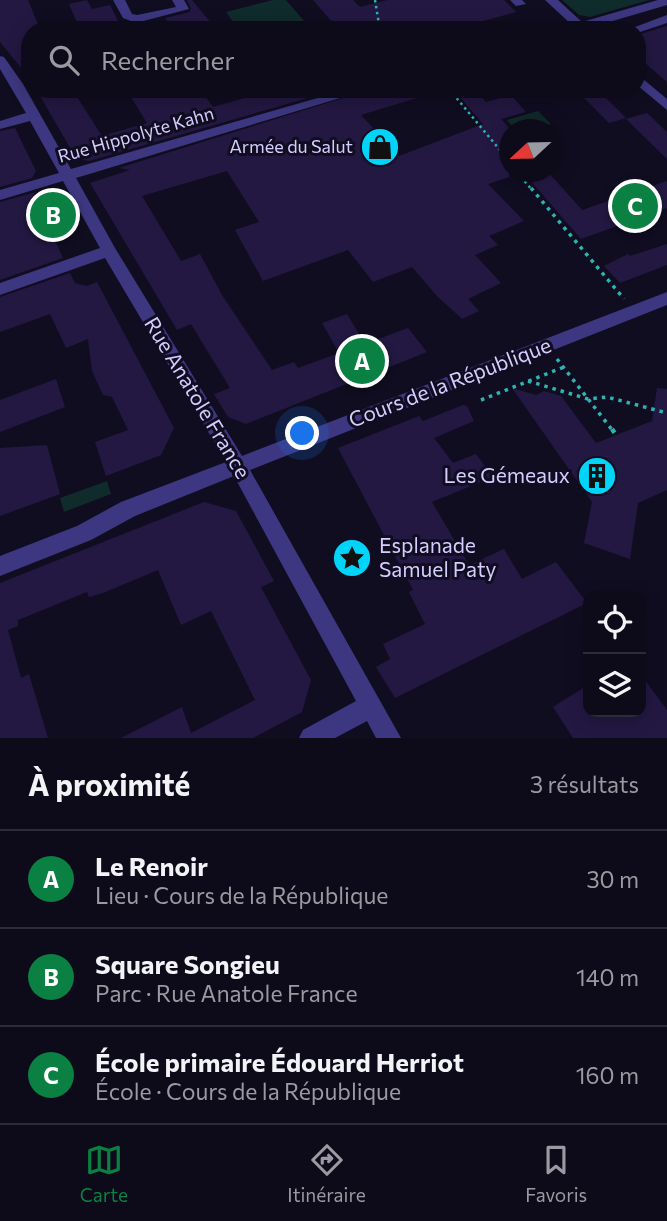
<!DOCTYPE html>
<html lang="fr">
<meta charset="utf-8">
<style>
body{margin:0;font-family:Commissioner,sans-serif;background:#1b1826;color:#f1f3f6}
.controls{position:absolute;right:21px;bottom:21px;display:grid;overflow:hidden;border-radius:14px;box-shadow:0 4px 18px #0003}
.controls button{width:63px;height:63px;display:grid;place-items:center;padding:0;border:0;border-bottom:2px solid #2d2b38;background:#0d0a19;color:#f1f3f6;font:35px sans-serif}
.compass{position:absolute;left:499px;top:119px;width:63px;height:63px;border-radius:50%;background:#0d0a19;box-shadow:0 4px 18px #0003;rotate:248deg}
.you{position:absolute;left:303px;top:434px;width:24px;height:24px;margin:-18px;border:5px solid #fff;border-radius:50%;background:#1a73e8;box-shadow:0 0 0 10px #1a73e833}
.badge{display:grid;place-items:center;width:46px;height:46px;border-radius:50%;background:#0b8043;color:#fff;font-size:23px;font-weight:700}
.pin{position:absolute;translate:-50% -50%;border:4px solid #fff;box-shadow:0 2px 7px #0006}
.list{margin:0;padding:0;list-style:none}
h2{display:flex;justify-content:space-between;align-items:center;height:91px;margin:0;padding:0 28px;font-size:30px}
h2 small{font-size:23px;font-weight:400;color:#9a9aa2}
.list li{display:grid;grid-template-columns:46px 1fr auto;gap:21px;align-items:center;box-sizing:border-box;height:98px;padding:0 28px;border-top:2px solid #2d2b38}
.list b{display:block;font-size:26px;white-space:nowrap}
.list p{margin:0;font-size:23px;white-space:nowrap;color:#9a9aa2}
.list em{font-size:23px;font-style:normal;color:#9a9aa2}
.icon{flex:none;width:38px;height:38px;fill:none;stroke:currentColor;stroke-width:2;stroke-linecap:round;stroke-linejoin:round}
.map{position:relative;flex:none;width:667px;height:738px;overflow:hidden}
.search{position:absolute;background:#0d0a19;box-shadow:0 4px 18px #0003;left:21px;right:21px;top:21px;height:77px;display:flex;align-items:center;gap:18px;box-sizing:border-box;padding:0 24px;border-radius:28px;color:#9a9aa2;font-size:26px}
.sheet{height:385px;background:#0d0a19}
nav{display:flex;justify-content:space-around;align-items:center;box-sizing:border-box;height:98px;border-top:2px solid #2d2b38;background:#0d0a19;font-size:19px;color:#9a9aa2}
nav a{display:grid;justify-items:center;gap:4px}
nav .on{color:#0b8043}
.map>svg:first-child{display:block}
</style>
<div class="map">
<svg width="667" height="738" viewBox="0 0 667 738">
<rect width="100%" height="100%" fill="#110d21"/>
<path fill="#102b2b" d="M273,0H286L311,29L239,30L226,12Z
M562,0H649L590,17L579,15Z
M538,111L551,124L533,129H515L507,120Z
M49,192L68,235L56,239L41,194Z
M107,481L111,494L64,512L60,498Z"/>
<path fill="#231842" d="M0,0H28L40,29L30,30V79L0,42Z
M87,0L92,9L110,5L121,27L80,30L69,4Z
M187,0H192L217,30H175L165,18L190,12L191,8Z
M313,0H353L360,7L387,0H504L516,12L450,30L442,22L408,30H339Z
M667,26V82L637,56V35Z
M36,89H72L102,136L147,123L126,89H200L213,107L276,89H339L89,161L76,158Z
M372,89H433V93L361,115L399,156L483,124L453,89H475L486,102L511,95L526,112L501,119L509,128V177L488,184L524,221L489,236L498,245L475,255L501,283L468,299L479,311L462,319L437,296L412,267L373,282L348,250L263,281L235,230L259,222L227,171L142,196L181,261L200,254L222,295L272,370L294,362L298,368L339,353L322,323L347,314L365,344L408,328L427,352L246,424L228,417L214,394L230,388L191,324L177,330L90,183L130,170L119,168Z
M575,89H597L626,118L609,123Z
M647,113L667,132V159L626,119Z
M15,128L36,171L32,178L0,187V131Z
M523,172H548L582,210L667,181V208L581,239Z
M36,192L33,195L50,242L55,240L63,258L0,280V202Z
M667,244V265L620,283L604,266L628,254L630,256Z
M70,273L75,283L87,286L97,282L174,428L161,455L106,476L95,442L128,430L112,397L103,395L92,371L88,339L66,348L50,314L0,332V297Z
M56,379L65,407L0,432V400Z
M512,388L536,395L544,391L561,396L596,443L652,421L657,388L667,389V490L638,503L630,559L584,543L592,502Z
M463,405L467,406L474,421L434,438L453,463L476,454L493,477L432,502L469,565L504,549L522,579L556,562L587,603L395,698L376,667L390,659L383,644L425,624L409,592L413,590L338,448L419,416L423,421Z
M47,445L60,494L0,516V448Z
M204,502L236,511L274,581L261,587L311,680L302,712L253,738H121L182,707L191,733L255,700L211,611L181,625L158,570L103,593L89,597L87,592L18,620V626L8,630L21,678L29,674L48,738H0V583Z
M641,675L667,710V738H573L553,707L588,685V712H641Z"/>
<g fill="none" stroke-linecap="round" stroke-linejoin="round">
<path stroke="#2cb4b2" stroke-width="2.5" stroke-dasharray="2.5 3.5" stroke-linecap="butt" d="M375,0L380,30
M449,89L510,162
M517,172L532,190"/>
<path stroke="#2cb4b2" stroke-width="3.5" stroke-dasharray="3.5 5" stroke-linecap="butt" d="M531,188L624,299
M557,359L613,431
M528,381L588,399L607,397L667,413
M481,400L564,367"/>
<path stroke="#2cb4b2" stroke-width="4.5" stroke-dasharray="4.5 6" stroke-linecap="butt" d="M612,429L616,435"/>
<path fill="#3d3781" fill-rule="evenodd" d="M113,0H125L132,14L137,15L176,7L172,0H184L189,9L136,23L123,18Z
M510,0H522L526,4L516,6Z
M545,0H558L582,22L658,0H667V5L589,28L590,30H563L572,25Z
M667,15V23L637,33V30H627Z
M0,56L4,57L23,84L71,169L349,89H370L76,178L115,248L242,456L667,292V305L250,470L401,738H376L367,721L335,738H299L303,730L356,701L234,476L135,516L91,540L0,576V556L77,526L121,502L226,462L105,258L0,295V283L100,248L63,181L0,200V190L59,173L30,121L0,129V121L26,113L0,69Z
M637,74L667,99V110L637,85Z"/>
</g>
<defs>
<g id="shop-disc" transform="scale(2.0125)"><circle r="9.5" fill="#00d4f8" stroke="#110d21"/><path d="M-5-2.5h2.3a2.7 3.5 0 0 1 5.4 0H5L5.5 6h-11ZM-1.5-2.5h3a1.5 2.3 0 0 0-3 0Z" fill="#111"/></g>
<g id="building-disc" transform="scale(2.0125)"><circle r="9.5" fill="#00d4f8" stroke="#110d21"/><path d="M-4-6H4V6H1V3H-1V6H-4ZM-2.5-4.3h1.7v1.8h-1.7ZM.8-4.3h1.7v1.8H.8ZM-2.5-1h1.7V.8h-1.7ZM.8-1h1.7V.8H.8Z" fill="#111"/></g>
<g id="sight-disc" transform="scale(2.0125)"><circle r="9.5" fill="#00d4f8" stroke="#110d21"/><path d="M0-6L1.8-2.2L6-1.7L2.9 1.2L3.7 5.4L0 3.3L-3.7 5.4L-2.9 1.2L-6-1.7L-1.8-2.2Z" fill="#111"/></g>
</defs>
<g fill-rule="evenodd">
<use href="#shop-disc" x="380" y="147"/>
<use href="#building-disc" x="597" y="476"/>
<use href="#sight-disc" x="352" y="558"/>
</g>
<g text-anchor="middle" stroke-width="6" stroke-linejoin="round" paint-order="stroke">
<g font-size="18" fill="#d5cdff" stroke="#110d21">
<text transform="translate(136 135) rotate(-16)" y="6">Rue Hippolyte Kahn</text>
</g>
<g font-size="18" fill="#d5cdff" stroke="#110d21" text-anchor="end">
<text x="353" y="153">Armée du Salut</text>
</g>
<g font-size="21" fill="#d5cdff" stroke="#110d21">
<text transform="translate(450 383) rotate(-21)" y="7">Cours de la République</text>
<text transform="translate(197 398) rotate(59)" y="7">Rue Anatole France</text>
</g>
<g font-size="21" fill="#d5cdff" stroke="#110d21" text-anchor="end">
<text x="570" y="483">Les Gémeaux</text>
<text x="379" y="553" text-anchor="start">Esplanade<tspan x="379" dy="24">Samuel Paty</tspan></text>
</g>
</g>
</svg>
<div class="controls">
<button><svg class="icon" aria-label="locate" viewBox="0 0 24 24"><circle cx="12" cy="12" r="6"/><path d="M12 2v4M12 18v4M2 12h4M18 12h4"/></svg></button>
<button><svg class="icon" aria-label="layers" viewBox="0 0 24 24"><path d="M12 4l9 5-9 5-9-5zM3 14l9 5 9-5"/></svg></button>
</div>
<svg class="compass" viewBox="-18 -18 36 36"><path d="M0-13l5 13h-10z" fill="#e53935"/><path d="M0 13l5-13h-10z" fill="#9a9aa2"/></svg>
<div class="you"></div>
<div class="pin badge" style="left:362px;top:361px">A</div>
<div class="pin badge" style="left:53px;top:215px">B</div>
<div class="pin badge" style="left:635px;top:206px">C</div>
<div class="search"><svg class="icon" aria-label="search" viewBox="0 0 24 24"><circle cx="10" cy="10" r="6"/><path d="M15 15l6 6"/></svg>Rechercher</div>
</div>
<section class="sheet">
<h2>À proximité<small>3 résultats</small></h2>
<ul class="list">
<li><span class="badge">A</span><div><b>Le Renoir</b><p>Lieu · Cours de la République</p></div><em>30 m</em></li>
<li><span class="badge">B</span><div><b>Square Songieu</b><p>Parc · Rue Anatole France</p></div><em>140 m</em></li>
<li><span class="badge">C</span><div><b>École primaire Édouard Herriot</b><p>École · Cours de la République</p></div><em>160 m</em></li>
</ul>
</section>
<nav>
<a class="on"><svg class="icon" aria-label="map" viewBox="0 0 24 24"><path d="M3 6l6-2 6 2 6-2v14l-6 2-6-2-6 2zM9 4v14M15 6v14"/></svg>Carte</a>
<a><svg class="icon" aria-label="directions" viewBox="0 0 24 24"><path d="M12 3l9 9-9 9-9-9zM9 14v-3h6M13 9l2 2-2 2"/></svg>Itinéraire</a>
<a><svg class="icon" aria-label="saved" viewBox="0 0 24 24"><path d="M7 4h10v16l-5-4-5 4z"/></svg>Favoris</a>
</nav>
